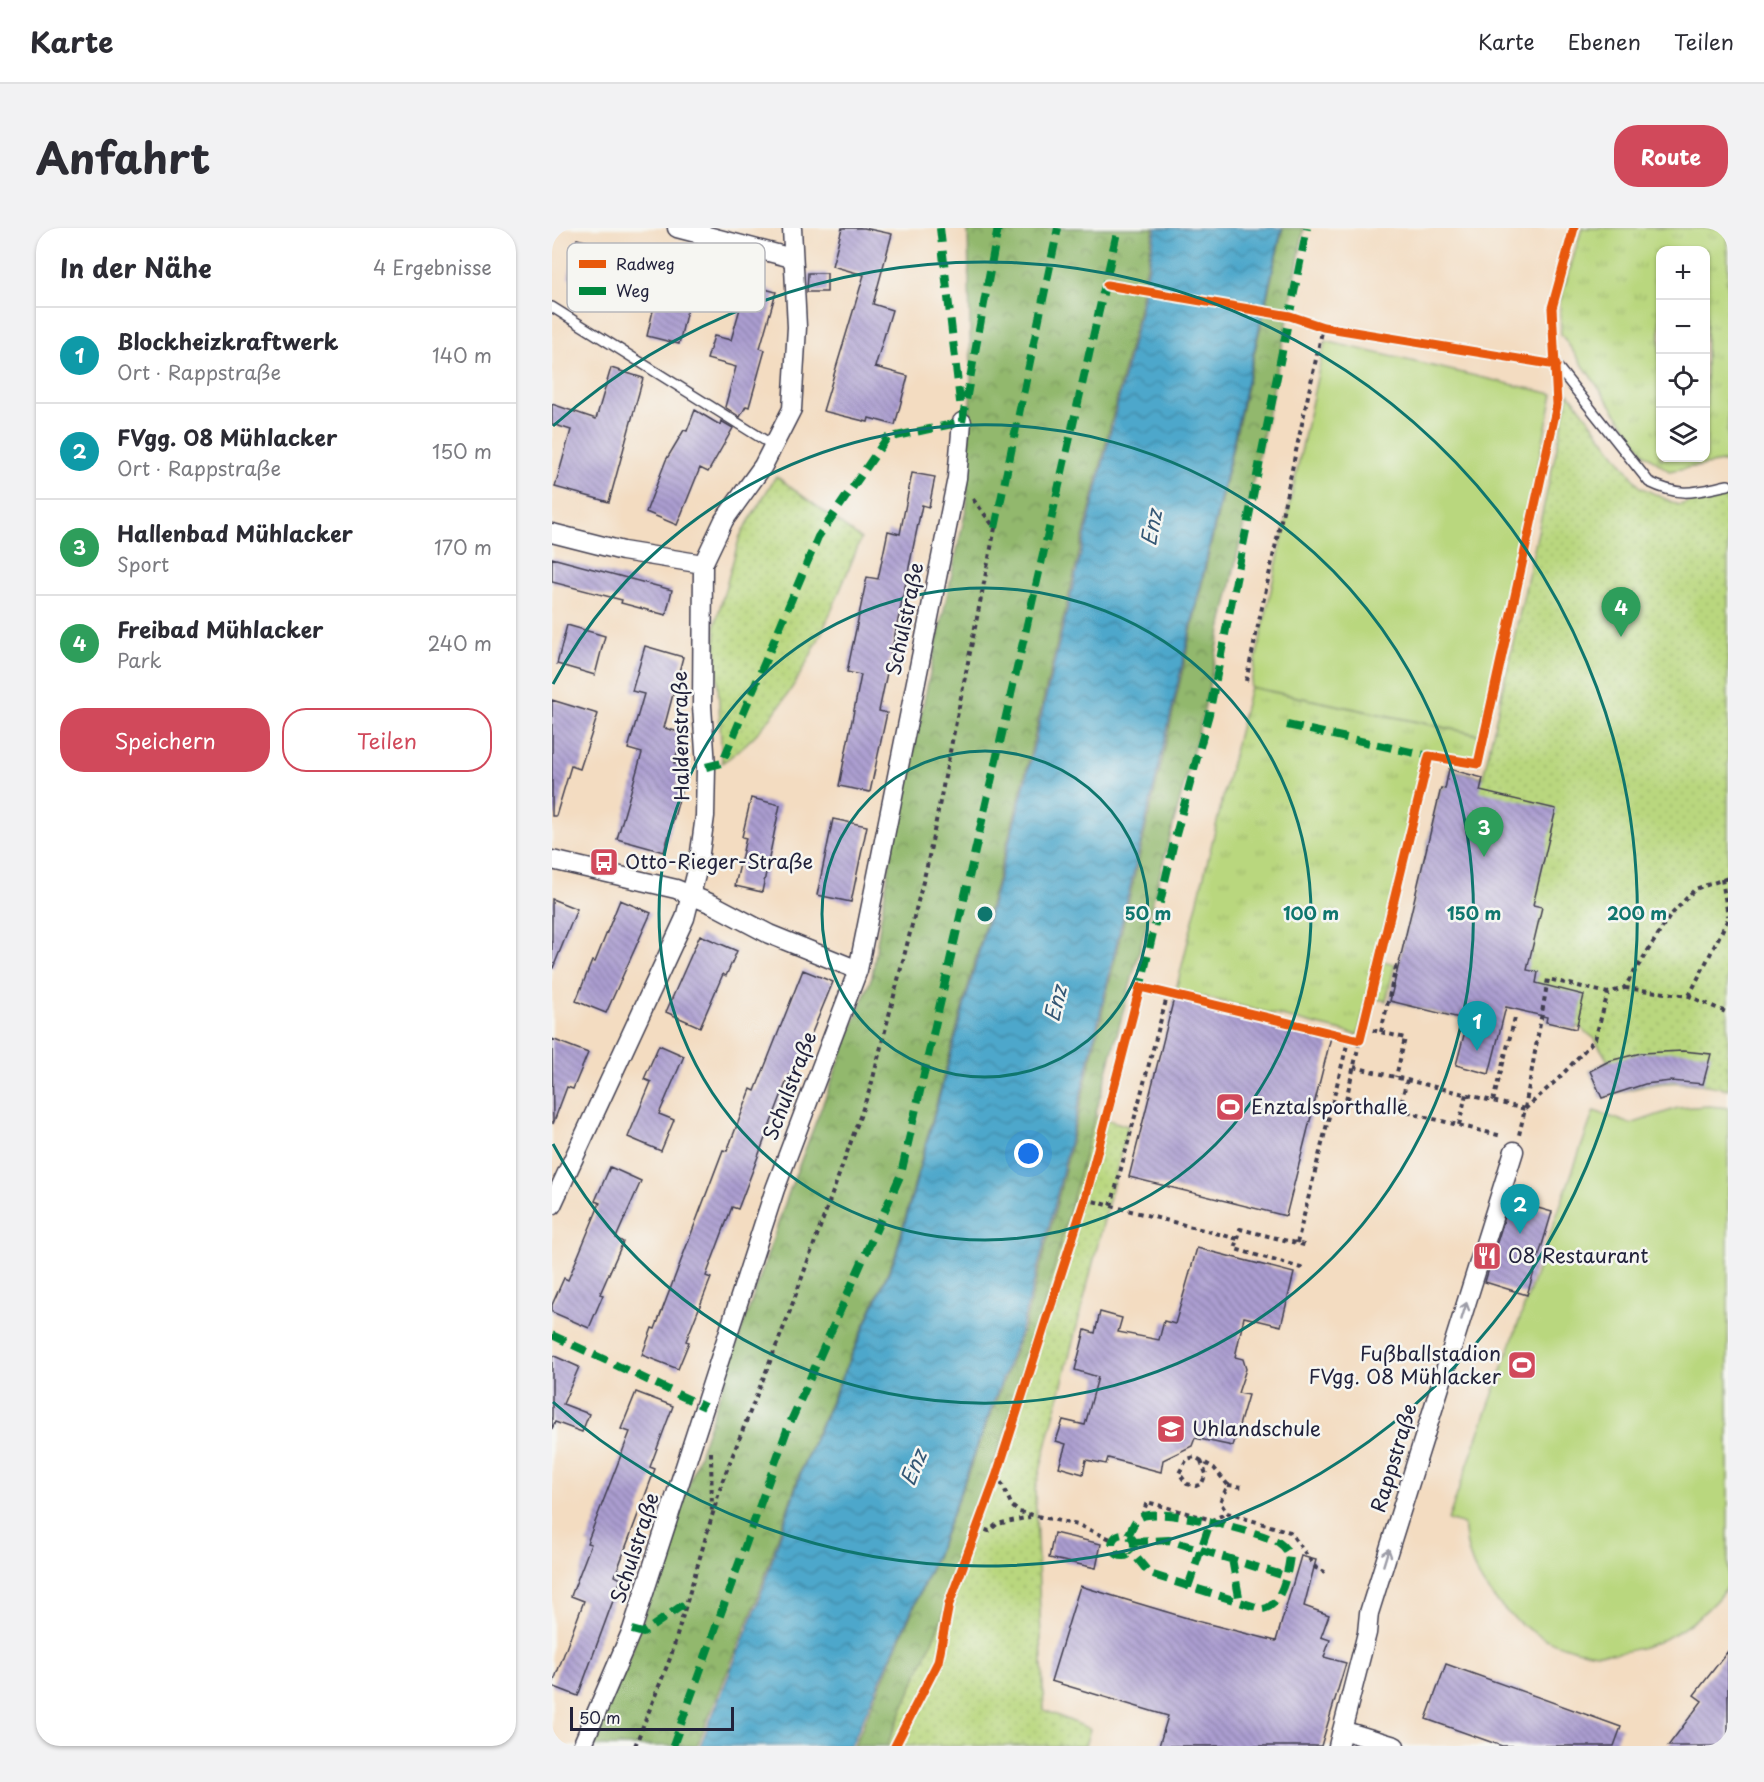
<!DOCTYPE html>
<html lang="de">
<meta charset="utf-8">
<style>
body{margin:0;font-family:"Playpen Sans",sans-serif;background:#f2f2f3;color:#2b2b33}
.controls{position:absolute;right:18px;top:18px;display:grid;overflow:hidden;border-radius:12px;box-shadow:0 2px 4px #0004}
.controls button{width:54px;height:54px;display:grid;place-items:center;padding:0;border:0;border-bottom:2px solid #e1e1e2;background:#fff;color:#2b2b33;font:30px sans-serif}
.scale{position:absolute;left:18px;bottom:15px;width:164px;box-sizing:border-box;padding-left:6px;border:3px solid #22223b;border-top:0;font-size:16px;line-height:21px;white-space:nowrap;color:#22223b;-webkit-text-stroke:4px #f6f6f2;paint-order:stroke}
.you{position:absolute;left:477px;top:926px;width:21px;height:21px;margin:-15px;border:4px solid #fff;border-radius:50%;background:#1a73e8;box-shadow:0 0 0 9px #1a73e833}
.badge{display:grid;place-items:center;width:39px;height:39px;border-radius:50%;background:#d1495b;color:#fff;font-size:20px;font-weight:700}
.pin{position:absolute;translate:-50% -50px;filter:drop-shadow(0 2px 3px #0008)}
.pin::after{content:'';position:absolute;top:32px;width:21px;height:18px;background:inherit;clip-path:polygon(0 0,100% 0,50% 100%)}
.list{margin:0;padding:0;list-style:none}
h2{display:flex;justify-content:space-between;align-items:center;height:78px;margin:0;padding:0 24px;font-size:26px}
h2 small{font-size:20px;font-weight:400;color:#7c7c81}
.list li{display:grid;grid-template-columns:39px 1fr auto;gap:18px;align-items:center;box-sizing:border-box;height:96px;padding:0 24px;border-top:2px solid #e1e1e2}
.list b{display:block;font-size:22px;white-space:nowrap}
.list p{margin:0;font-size:20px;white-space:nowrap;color:#7c7c81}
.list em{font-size:20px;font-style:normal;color:#7c7c81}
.actions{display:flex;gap:12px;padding:18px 24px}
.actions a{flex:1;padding:14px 0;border:2px solid #d1495b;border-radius:24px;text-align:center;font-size:21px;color:#d1495b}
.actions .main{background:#d1495b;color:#fff}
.icon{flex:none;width:33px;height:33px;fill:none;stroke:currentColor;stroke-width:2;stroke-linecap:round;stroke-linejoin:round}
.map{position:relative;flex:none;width:1176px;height:1518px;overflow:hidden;border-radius:24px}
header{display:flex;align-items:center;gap:36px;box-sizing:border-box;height:84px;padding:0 30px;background:#fff;border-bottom:2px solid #e1e1e2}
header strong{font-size:28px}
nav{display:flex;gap:33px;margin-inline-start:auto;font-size:21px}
.intro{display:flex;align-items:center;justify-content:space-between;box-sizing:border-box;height:144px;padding:0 36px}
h1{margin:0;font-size:42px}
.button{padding:15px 27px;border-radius:24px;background:#d1495b;color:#fff;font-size:21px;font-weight:700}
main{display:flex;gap:36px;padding:0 36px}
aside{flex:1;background:#fff;border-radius:24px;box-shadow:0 2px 4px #0004}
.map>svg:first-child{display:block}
</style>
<header>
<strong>Karte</strong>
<nav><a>Karte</a><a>Ebenen</a><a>Teilen</a></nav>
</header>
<div class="intro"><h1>Anfahrt</h1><a class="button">Route</a></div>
<main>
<aside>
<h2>In der Nähe<small>4 Ergebnisse</small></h2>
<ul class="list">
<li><span class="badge" style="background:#0f9aa8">1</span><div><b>Blockheizkraftwerk</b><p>Ort · Rappstraße</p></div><em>140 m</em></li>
<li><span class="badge" style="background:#0f9aa8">2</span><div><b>FVgg. 08 Mühlacker</b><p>Ort · Rappstraße</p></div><em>150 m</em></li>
<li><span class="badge" style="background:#2e9e5b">3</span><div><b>Hallenbad Mühlacker</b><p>Sport</p></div><em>170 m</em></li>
<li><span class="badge" style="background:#2e9e5b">4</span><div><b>Freibad Mühlacker</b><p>Park</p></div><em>240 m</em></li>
</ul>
<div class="actions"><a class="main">Speichern</a><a>Teilen</a></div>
</aside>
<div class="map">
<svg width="1176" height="1518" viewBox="0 0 1176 1518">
<defs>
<pattern id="grass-tufts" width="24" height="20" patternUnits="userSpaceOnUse" patternTransform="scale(1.5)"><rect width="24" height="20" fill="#b9d77e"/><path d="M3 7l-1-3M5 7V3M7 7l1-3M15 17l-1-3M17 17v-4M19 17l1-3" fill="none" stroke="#9fb86e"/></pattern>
<pattern id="forest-crowns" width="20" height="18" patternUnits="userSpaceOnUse" patternTransform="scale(1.5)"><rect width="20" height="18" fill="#92b86d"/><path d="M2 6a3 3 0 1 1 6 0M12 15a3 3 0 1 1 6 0" fill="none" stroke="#77955b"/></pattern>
<pattern id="park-dots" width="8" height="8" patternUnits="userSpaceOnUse" patternTransform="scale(1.5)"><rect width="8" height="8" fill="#b9d77e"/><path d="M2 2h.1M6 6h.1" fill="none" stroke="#9fb86e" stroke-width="1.8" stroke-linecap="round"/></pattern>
<pattern id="water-waves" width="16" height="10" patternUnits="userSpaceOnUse" patternTransform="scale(1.5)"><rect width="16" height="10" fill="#4ea7cb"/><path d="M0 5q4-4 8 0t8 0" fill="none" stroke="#4088a6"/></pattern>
<pattern id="building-back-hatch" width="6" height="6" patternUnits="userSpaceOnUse" patternTransform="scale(1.5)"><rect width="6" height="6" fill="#ab9dd0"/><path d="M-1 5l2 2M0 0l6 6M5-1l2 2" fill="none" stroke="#8b80aa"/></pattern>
</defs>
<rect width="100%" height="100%" fill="#f6f6f2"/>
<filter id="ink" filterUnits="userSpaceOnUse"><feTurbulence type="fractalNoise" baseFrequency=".0167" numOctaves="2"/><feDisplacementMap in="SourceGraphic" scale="12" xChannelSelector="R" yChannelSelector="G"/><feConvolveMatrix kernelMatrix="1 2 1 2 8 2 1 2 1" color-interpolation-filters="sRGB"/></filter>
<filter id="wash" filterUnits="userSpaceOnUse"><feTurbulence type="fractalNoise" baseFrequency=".008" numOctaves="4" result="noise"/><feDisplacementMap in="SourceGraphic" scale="24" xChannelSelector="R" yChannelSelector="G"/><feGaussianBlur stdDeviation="1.35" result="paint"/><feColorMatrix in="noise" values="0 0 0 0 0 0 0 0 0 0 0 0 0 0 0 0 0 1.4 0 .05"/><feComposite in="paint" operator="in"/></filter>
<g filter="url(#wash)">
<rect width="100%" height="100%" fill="#f3dcc1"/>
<path fill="url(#grass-tufts)" stroke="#6e7c5c" stroke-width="1.5" fill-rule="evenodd" d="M1030,0H1176V233L1117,243L1093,226L1009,106L1008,74ZM1108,22H1154V230H1108Z
M698,459L932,508L927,536L876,526L806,807L624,762Z
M830,733L843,736L834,773L821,770Z"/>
<path fill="url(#forest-crowns)" stroke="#5a6d54" stroke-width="1.5" d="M416,0H602L586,84L468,567L343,1027L250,1238L203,1377L145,1518H40L79,1426L238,961L320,748L341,614L415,277L419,148Z
M731,0H752L735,96L651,486L481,1119L390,1390L335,1518H302L385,1327L471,1102L504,979L609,537Z"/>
<path fill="url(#park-dots)" stroke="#6e7c5c" stroke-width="1.5" d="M1017,165L1088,259L1126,277L1176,266V861C1123,850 1101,853 1050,870L1038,843L1056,833L1043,811L1026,798L1024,801L994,794L999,771L929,772L924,794L838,773L889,560H893L897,541L931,549Z
M224,248L309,311C276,390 245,484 170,535L163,397L188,308Z
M543,888L576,898L483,1262L492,1482L538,1501L533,1518H335L390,1390L410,1335L481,1119Z"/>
<path fill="#b9d77e" stroke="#6e7c5c" stroke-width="1.5" d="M773,113L1001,166L929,507L698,459Z
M1157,878L1176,880V1358C1123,1428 1034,1450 963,1391C943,1374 926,1354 918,1329C914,1319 914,1307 912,1297L896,1292L1042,883L1079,896L1126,880Z"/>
<path fill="url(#water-waves)" stroke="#386483" stroke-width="1.5" d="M604,0H730L607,537L502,979L469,1101L384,1327L299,1518H148L205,1378L251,1239L344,1028L470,567L588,84Z"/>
<g id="blocks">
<path fill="url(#building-back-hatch)" d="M290,0H312L340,6L321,76L340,82L323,139L356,148L343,197L317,190L316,194L271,183L312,47L280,38Z
M25,11L70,22L61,60L16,50Z
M112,36L144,43L127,116L95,108Z
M256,45H275V64H255Z
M195,56L224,64L208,120L213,122L197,179L194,178L188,189L173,179L184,139L155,131L162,108L179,112Z
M59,140L91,150L57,274L3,259L19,202L0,196V176L44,191Z
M143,182L168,197L169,193L181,200L156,244L148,240L125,297L94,284L114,232L132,202L135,203Z
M360,245L383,249L377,279L370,277L327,483L335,485L318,564L287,558L309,447L295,444L315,349L326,351L336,303L348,306Z
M0,330L120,362L114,387L69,375L70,372L0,354Z
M15,397L53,408L43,447L5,436Z
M93,418L131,429L112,500L131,505L122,535L130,537L124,559L130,561L112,624L65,611L90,525L76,521L92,466L80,463Z
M0,472L46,486L28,541L19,538L4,588H0Z
M897,541L931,550L928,563L1004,581L981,677L990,679L975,742L986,744L984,755L1032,767L1024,801L994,794L995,789L954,779L937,846L904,837L916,792L838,773L889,560L893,561Z
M199,570L228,577L210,664L183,658L194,610L190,609Z
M281,591L315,598L299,674L265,667Z
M0,671L25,681L1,740H0Z
M68,672L99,685L54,785L24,773L40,733L43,734Z
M148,707L185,723L174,748L171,746L148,799L114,784Z
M251,742L281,754L242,848L237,847L186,981L180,979L154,1048L159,1050L134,1113L137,1114L126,1141L90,1127L100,1100L103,1101L171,922L175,923L199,861L203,863Z
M622,770L779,809L734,988L577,949Z
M0,811L36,825L21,861L15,859L1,896Z
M107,817L132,828L107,886L122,892L109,923L76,909L99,854L92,851Z
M1131,823L1159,826L1151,856L1119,853L1093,856L1050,870L1038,843L1057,833L1089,825Z
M58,939L89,953L64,1010L71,1014L48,1066L51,1067L37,1100L0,1084V1077L12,1050L16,1052L48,975L43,973Z
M958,972L1000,984L975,1067L933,1054Z
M645,1020L742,1045L729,1098L692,1089L683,1129L691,1131L694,1141L686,1165L696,1167L681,1218L643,1210L640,1218L611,1232L609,1244L556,1230L554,1236L534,1232L531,1246L507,1239L514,1216L504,1213L511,1192L533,1197L546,1149L523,1142L533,1102L543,1105L548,1084L570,1090L566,1104L607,1112L612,1093L623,1096Z
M0,1127L27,1139L11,1176L37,1186L30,1204L3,1194L0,1201Z
M84,1164L121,1178L98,1239L103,1241L63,1348L69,1351L26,1468L0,1458L32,1373L19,1368L39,1316L35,1315L78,1204L69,1201Z
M502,1305L549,1316L544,1340L497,1330Z
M749,1328L764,1332L752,1378L777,1387L769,1409L778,1412L772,1429L794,1435L769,1518H607L616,1488L499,1453L528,1358L645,1393L724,1413Z
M1176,1423V1518H1116L1150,1473L1142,1467Z
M894,1436L1069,1499L1062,1518H950L874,1491Z"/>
</g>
</g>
<g filter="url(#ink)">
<use href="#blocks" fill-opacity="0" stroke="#413e4f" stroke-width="1.5"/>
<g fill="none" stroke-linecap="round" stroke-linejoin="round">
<g stroke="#413e4f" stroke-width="12">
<path id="lane" d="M0,79L222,218
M1004,137L1097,254C1130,270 1142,264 1176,257"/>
</g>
<g stroke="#413e4f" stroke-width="21">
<path id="street" d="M125,0L240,30
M0,305L71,323L151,336
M0,632L124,661L160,676L217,706L306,742
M0,977L133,690L146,639L153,588L154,539L150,478L151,336L172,292L211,238L240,181L245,99L240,0
M790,1502L843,1518
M30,1518L80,1402L223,961L306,742L405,250L410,194
M786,1518L815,1405L817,1385L962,923"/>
</g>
<path stroke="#413e4f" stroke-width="4" stroke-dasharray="4.5 4.5" stroke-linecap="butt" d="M694,453L771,99
M1170,651L1176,688
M1073,760L1137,768L1176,785
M1137,768L1176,691
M812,800L853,810L844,849
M829,804L844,739H846
M802,839L973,881L967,907
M794,869L950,908
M941,873L964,786
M792,880L808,812
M973,880L996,751L1056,765
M973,881L1007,850L1043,811L1056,765L1072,760L1118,688L1143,661L1176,650
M847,882L855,852
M907,897L914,866
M533,971L686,1011L683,1021L749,1040L750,1044
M559,978L616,765
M686,1011L688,1001L756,1018
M745,1015L797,809
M159,1224L160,1283
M649,1233L654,1246L650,1255L644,1258L635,1256L627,1245L635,1231L643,1229L662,1240L676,1257L668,1274L675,1285L738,1304L764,1340L773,1344
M445,1246L460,1278L467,1284L526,1297L561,1312
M676,1257L692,1259
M590,1288L595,1274L660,1292L675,1285
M425,1299L437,1303L445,1296L478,1289
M83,1518L119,1428L170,1254L235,1091L319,858L375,638L443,300L420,270"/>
<use href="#lane" stroke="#fff" stroke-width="9"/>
<use href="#street" stroke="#fff" stroke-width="18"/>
<path stroke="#00873e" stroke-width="8" stroke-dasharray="15 8" stroke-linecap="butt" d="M388,0L409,182
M410,194L446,0
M443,300L506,0
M735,497L877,528
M154,539L170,535L266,309L335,210L410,194
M587,765L622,614L657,486L755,0
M0,1107L153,1179
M560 1317a11 11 0 1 1 22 0a11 11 0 1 1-22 0Z
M576,1307C581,1300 581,1293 589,1289C609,1279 705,1303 726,1314C732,1318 735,1322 738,1328C736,1344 729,1380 710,1381L598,1346L579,1323
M581,1314L617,1312L733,1348
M680,1331L688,1374
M636,1359L658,1295
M80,1402L91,1405L135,1374
M121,1518L235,1202L349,946L566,0"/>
<g stroke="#f6f6f2" stroke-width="13">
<path id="cycleway" d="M555,57L738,88L771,99L1004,137
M343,1518L386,1434L397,1376L445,1246L533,971L588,759L808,812L877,528L926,536L1005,177L1000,80L1022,0"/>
</g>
<use href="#cycleway" stroke="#e8590c" stroke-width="9"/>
</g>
<defs><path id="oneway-shaft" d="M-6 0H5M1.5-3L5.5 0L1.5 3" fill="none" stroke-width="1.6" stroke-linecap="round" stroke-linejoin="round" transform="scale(1.5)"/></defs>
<g stroke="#9c9ca7">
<use href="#oneway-shaft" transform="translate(912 1083) rotate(-73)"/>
<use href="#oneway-shaft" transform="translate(834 1329) rotate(-73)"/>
</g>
</g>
<g fill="none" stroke="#0f766e" stroke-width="3">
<circle cx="433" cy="686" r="163"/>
<circle cx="433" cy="686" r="326"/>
<path d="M1 456A489 489 0 1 1 1 916"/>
<path d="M1 198A652 652 0 1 1 1 1174"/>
</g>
<defs>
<g id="bus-square" transform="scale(1.5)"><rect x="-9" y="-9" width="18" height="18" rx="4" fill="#d1495b" stroke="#f6f6f2"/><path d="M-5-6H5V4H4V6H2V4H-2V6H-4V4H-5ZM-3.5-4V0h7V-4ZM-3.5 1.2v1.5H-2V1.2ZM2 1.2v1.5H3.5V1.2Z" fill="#fff"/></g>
<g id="stadium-square" transform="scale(1.5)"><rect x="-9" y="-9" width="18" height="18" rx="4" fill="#d1495b" stroke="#f6f6f2"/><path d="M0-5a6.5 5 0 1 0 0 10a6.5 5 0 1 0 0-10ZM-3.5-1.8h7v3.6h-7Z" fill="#fff"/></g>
<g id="restaurant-square" transform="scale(1.5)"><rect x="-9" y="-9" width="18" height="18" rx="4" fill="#d1495b" stroke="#f6f6f2"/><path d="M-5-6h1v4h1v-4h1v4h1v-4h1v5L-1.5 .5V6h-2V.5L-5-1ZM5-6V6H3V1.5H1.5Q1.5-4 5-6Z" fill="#fff"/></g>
<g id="school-square" transform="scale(1.5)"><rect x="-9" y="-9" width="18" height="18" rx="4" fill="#d1495b" stroke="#f6f6f2"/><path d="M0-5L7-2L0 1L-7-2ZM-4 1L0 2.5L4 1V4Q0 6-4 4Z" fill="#fff"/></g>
</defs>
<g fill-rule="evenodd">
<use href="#bus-square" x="52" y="634"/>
<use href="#stadium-square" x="678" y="879"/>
<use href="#restaurant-square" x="935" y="1028"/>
<use href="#stadium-square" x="970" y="1137"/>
<use href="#school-square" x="619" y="1201"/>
</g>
<g text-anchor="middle" stroke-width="5" stroke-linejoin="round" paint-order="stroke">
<g font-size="20" fill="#22223b" stroke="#f6f6f2">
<text transform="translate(353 391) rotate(-78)" y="7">Schulstraße</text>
<text transform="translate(129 508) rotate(-91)" y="7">Haldenstraße</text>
<text transform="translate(238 858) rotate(-69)" y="7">Schulstraße</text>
<text transform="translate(842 1230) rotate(-73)" y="7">Rappstraße</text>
<text transform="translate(83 1320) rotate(-72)" y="7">Schulstraße</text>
</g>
<g font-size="20" fill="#22223b" stroke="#f6f6f2" text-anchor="start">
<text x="73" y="641">Otto-Rieger-Straße</text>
<text x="699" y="886">Enztalsporthalle</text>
<text x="956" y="1035">08 Restaurant</text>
<text x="949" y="1133" text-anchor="end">Fußballstadion<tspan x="949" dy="23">FVgg. 08 Mühlacker</tspan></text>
<text x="640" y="1208">Uhlandschule</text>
</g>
<g font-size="21" font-style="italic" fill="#345775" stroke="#f6f6f2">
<text transform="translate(600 300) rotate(-79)" y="7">Enz</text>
<text transform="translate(504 776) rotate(-76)" y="7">Enz</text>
<text transform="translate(362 1240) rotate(-67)" y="7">Enz</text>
</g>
</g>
<rect x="15" y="15" width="198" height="69" rx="9" fill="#f6f6f2" stroke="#b6b6bb" stroke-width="1.5"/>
<rect x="27" y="32" width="27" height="8" fill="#e8590c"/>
<rect x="27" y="59" width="27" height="8" fill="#00873e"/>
<g font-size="16" fill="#22223b">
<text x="64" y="42">Radweg</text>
<text x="64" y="69">Weg</text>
</g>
<circle cx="433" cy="686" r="9" fill="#0f766e" stroke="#f6f6f2" stroke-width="3"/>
<g font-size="18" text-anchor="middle" font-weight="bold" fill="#0f766e" stroke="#f6f6f2" stroke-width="5" stroke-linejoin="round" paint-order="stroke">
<text x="596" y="692">50 m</text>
<text x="759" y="692">100 m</text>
<text x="922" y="692">150 m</text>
<text x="1085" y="692">200 m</text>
</g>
</svg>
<div class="controls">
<button>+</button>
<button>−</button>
<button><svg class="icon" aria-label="locate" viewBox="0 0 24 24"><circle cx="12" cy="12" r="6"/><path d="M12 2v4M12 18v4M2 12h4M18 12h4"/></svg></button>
<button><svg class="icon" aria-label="layers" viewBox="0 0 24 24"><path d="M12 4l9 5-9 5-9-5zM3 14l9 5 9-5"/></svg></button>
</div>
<div class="scale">50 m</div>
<div class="you"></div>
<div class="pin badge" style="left:925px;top:823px;background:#0f9aa8">1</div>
<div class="pin badge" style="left:968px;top:1006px;background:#0f9aa8">2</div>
<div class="pin badge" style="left:932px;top:629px;background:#2e9e5b">3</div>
<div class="pin badge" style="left:1069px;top:409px;background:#2e9e5b">4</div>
</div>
</main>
